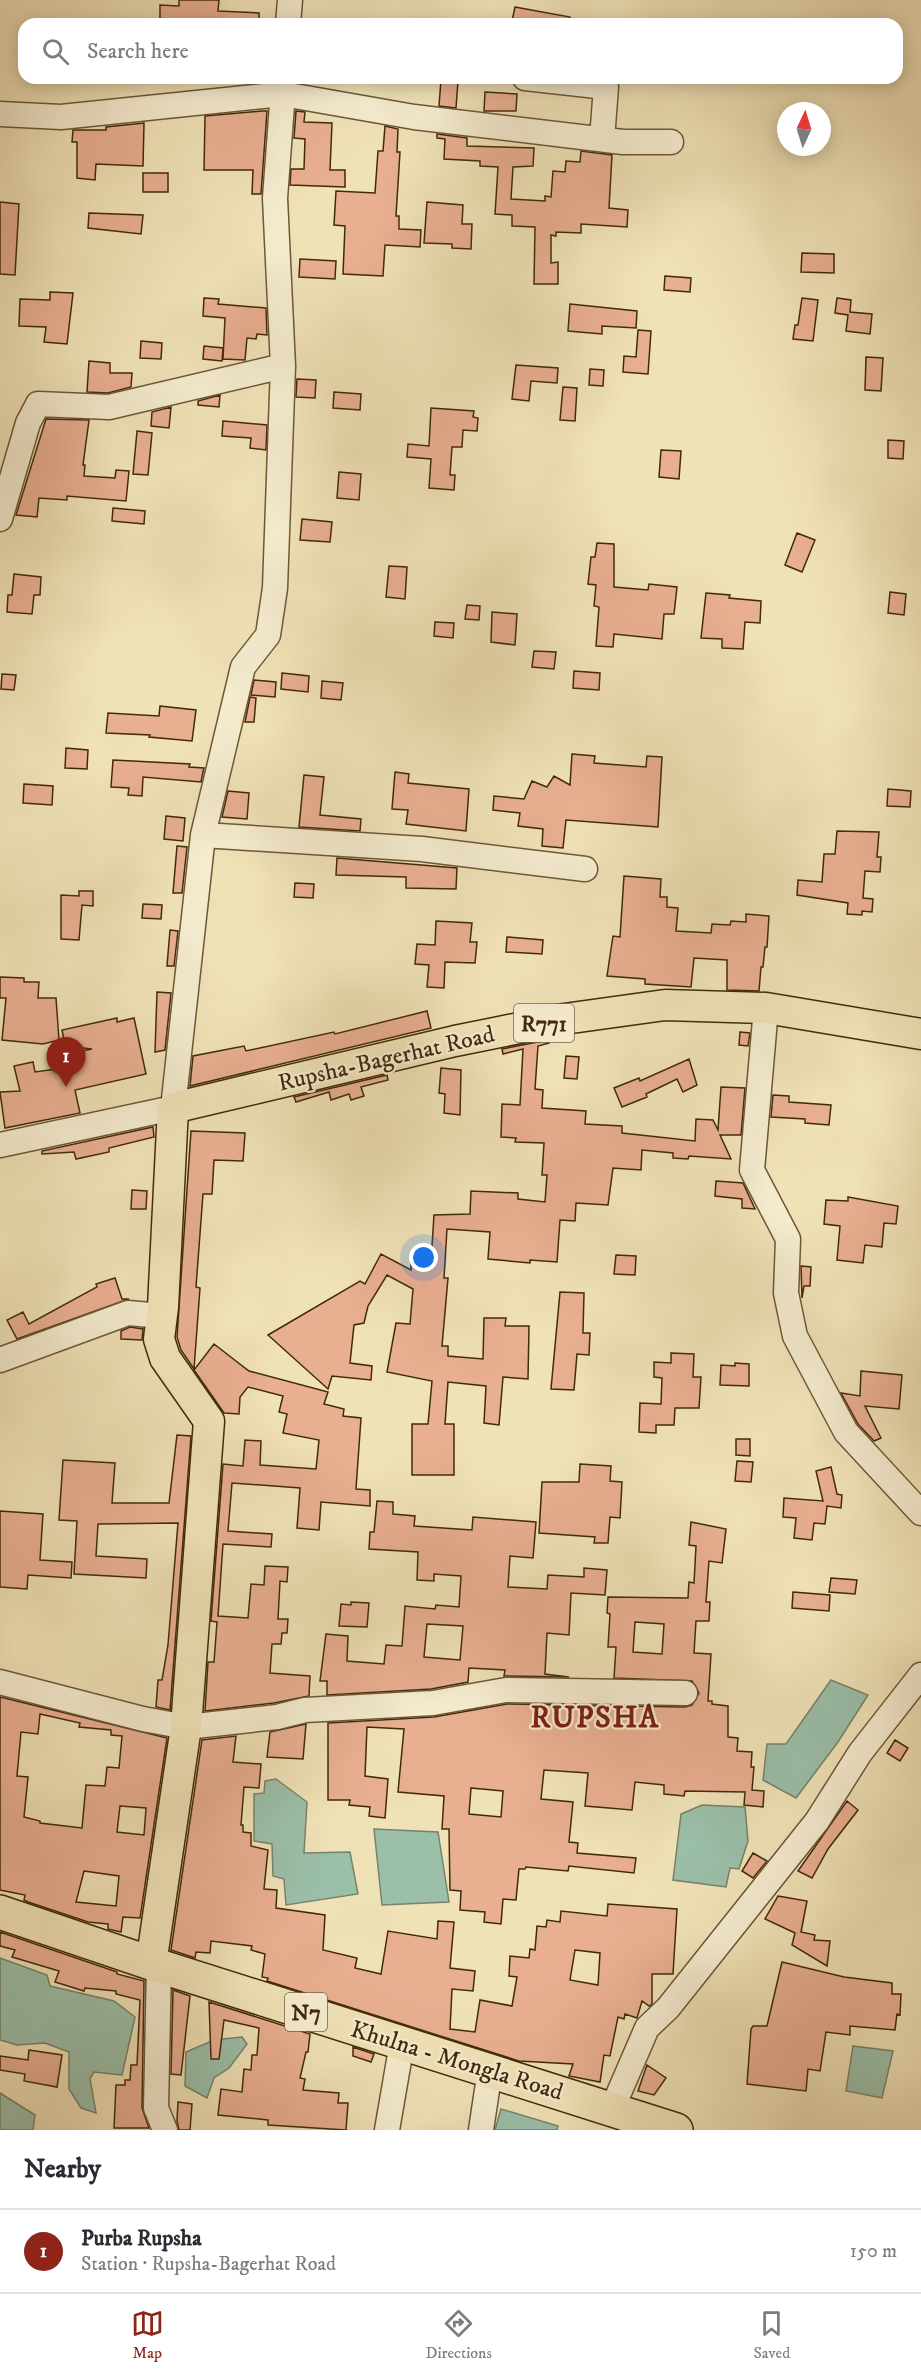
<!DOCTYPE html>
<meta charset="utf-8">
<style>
body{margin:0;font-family:"IM FELL DW Pica",serif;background:#f2f2f3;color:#2b2b33}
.compass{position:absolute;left:777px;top:102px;width:54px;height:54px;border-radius:50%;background:#fff;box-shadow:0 3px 15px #0003;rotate:4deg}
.you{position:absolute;left:424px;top:1258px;width:21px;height:21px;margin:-15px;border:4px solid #fff;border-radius:50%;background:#1a73e8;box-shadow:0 0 0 9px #1a73e833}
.badge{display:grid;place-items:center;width:39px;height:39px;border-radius:50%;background:#8f2418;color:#fff;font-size:20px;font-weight:700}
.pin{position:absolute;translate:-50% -50px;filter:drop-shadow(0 2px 3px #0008)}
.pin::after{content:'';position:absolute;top:32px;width:21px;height:18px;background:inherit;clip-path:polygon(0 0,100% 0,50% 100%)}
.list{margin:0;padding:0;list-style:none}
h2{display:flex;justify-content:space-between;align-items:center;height:78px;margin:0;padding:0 24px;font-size:26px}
h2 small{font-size:20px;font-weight:400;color:#7c7c81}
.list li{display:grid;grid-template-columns:39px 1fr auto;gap:18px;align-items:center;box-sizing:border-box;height:84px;padding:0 24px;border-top:2px solid #e1e1e2}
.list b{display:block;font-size:22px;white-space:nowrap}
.list p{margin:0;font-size:20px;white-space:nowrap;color:#7c7c81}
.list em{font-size:20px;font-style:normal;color:#7c7c81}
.icon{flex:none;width:33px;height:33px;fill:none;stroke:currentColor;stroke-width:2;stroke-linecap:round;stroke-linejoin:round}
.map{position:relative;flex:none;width:921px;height:2130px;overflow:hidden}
.search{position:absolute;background:#fff;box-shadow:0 3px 15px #0003;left:18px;right:18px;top:18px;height:66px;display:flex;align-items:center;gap:15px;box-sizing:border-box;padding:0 21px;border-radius:18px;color:#7c7c81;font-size:22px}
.sheet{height:162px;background:#fff}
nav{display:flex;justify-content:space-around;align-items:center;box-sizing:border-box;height:84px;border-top:2px solid #e1e1e2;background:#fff;font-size:16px;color:#7c7c81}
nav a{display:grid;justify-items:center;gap:3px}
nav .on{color:#8f2418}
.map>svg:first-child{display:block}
</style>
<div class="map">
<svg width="921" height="2130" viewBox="0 0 921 2130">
<rect width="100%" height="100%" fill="#f0e2b7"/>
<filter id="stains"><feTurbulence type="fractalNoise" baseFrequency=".00333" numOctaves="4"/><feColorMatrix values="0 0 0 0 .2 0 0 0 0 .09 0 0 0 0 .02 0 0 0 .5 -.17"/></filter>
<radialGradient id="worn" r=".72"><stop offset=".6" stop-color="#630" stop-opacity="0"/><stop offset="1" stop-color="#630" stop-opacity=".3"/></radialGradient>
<path fill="#9bbfa9" stroke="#77836a" stroke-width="1.5" d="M831,1680L868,1695L838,1742L796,1798L763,1780L767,1744H786Z
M276,1779L307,1802L304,1853L350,1852L358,1894L286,1905L284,1879L273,1876L272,1844L254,1841V1794L264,1793L265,1781Z
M702,1805L745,1807L748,1841L739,1869L730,1868L726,1887L673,1880L681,1814Z
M374,1829L438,1832L449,1902L382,1905Z
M0,1958L47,1975L50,1986L114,2001L135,2017L122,2075L94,2072L90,2079L96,2113L81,2108L69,2089V2052L45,2043L17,2045L0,2040Z
M242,2037L247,2044L229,2068L214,2078L207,2098L185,2086L186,2052L214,2040Z
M853,2046L893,2051L882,2098L846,2091Z
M0,2093L35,2115L33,2130H0Z
M501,2109L558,2126L557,2130H495Z"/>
<path fill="#e9af91" stroke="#412a0b" stroke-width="1.5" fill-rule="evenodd" d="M179,0H219L218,11L259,13V24L160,22V5L179,6Z
M515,7L570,17L569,24H529L512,21Z
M441,80L458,81L456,108L439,106Z
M485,92L517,94L516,111H484Z
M262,111H267L261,194H252L253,170H204L205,116Z
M296,111L305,112L304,122L332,123L330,170H345V187L290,185L291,169H304L305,139L294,138Z
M144,123L143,166L96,164L95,180L77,178V142H72L73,130H106V127Z
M385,126L398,129L397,152H400L396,216H399V229L421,230L420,247L385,245L383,276L343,274L345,226L334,225L336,191L375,193L378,151H383Z
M437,134L467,138V146L534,148L533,166L513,167L511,199L545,201V196L551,197L553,171L565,172L566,161L580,162L581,151L612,155L609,208L628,210L627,227L581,224V233L556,232V236L551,235V263L558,262V284H534L535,227L512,226V215L495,214L498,167L480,166V161L444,159L445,139L437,138Z
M143,173H168V192H143Z
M0,202L19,204L15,275L0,274Z
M427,202L463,205L462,224H472L471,249L452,248V244L424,243Z
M89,213L143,215L141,234L88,228Z
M802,253L834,254V273L801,272Z
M300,259L336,261L335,279L299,277Z
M665,276L691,278L690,292L664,290Z
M50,292L73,293L67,344L44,342L46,327L19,326L20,299L50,300Z
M204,298L219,299L218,304L266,308L267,335L257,334L256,339L247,338L245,360L223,359L225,318L203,316Z
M802,298L818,300L813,341L793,339L795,325H798Z
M837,298L851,300L850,312L872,314L870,334L846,331L848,315L835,313Z
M570,304L637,311L636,328L602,326V334L568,331Z
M638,330L651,331L648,374L623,372L624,356L636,357Z
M141,341L162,343L161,359L140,358Z
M204,346L223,348L222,361L203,359Z
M866,357L883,358L881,391L865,390Z
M89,361L110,363V373H132L131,387L108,393L87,392Z
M516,365L558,368L557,383L531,381L529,401L512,399Z
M590,369L604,370L603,386L589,385Z
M297,379L316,380L315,398L296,397Z
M563,387L577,388L575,421L560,420Z
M334,392L361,394L360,410L333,408Z
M220,395L219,407L198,405V401Z
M171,407L169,428L151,426L152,412Z
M431,408L474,411L473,417L478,418L477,431L463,430L462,447H452L450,475H455L454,490L429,488L431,459L407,457L408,444L429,446Z
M46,419L89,420L83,465H85L84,476L115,478L116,470L129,471L126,501L67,496V500L39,498L37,517L16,515Z
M223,421L267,425L266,450L250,448L251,438L222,436Z
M137,431L152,433L148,475L133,474Z
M888,440L904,441L903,459L888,458Z
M661,450L681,451L679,479L659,477Z
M339,472L361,474L359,500L337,498Z
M113,508L145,511L144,524L112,521Z
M302,519L332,522L330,542L300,540Z
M797,533L815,540L802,572L785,565Z
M597,543L614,544V587L648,590L649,584L677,587L674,614H664L662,639L614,634L613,647L596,646L599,607L594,606L596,585L588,584L591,557H595Z
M389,566L407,567L405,599L386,597Z
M14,574L41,577L40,595H34L32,614L7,612L8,595H12Z
M890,592L906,594L904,615L888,613Z
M706,593L730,595L729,598L761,601L760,623L745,622L743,649L722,648V639L701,638Z
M467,605L480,606L479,620L465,619Z
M492,612L517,614L515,645L491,642Z
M435,622L454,623L453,638L434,636Z
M534,651L556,652L554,669L532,667Z
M574,671L600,673L599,690L573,688Z
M282,673L309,676L308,692L281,689Z
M2,674L16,675L14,690L1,689Z
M254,680L276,682L275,697L251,695Z
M322,681L343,683L341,700L321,698Z
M250,697L256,698L254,722H245Z
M160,706L196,710L192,741L149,737L150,735L106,733L108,713L159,716Z
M66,748L88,750L87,769L65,768Z
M572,754L595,756L594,763L646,767L647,756L662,757L658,827L566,820L563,848L542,846L543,829L518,826L520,813L493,810L494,796L524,799L532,781L547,787L554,776L570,785Z
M113,760L190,764L189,767L204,768L203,772L201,782L143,777L142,796L128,795L129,788L111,787Z
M395,772L409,774L408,783L469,789L466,831L406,824L408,810L392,809Z
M304,775L324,777L320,815L361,819L360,831L299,827Z
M24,784L53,786L52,805L23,803Z
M888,789L911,791L910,807L887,806Z
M228,791L249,793L247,819L222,817Z
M166,816L185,818L183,841L164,839Z
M837,831L879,832L877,857H881L880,872L865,871L863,898L873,899L872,912L862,911V915L847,914L848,903L797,895L798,880L822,882L824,854H835Z
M177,846L187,847L182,893H173Z
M337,858L457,868L456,889L406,888V877L336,875Z
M624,876L661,879L660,897H667V907L678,908L676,931L711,933L712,924L730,925L731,921L746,922V914L769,916L767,947H765L763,967H761L759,991L727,990V960L694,958L691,987L645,984V979L607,976L613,936L620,937Z
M295,883L314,884L313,898L294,897Z
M79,891H93V906L82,905L79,940L61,939V895L79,896Z
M143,904L162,905L161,919L142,918Z
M436,921L472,923L470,942H477L475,963L445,962L444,988L427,987L429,965L415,964L417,944L435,945Z
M170,930L178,931L174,966H167Z
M507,937L543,940L542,954L506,952Z
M0,977L24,978V982H39L38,998H56L59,1040L43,1044L2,1040L6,998H0Z
M157,992L171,993L165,1050L155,1052Z
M427,1011L431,1028L190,1086L193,1056L244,1046L246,1051L334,1032L335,1034Z
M117,1018V1022L134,1018L146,1074L75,1090L80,1113L5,1128L0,1092L20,1091L14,1066L33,1062L35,1072L70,1067L67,1054L92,1049L65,1046L62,1030Z
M740,1032L750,1033L748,1046L739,1045Z
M548,1040L549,1043L538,1046L535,1089L543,1090L542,1108L586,1111L585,1124L622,1126V1133L695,1141L696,1119L713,1120L718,1130L721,1087L745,1088L741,1135H720L731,1159L689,1156L688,1159L673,1158V1153L642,1150L641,1170L613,1168L608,1205L576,1203L575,1221L560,1220L557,1262L530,1260V1263L488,1259L490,1232L447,1229L444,1278H448L442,1346H448V1356L483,1359L484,1318H506L505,1326H529L528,1379L503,1377L499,1425L484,1423L486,1386L448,1382L445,1424H454V1475H412V1424H428L432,1381L387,1372L396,1323L410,1324L413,1289L387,1275L368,1306L364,1323L354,1325L350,1363L372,1366L371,1380L332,1376L328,1389L268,1335L360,1281L365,1284L381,1254L411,1270V1261L431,1262L434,1215L470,1214L471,1191L518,1193V1199L545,1202L547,1175H542L544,1143L515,1142L516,1138L501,1137L502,1104L520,1105L523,1049L503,1054L502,1049Z
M566,1056L579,1057L577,1079L564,1078Z
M689,1059L697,1085L683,1092L677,1079L646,1094L647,1097L622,1107L614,1088L639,1078L640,1081Z
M441,1068L461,1070L460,1115L444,1113L445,1094L439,1093Z
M387,1075L388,1080L361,1087L364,1096L351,1100L349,1094L331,1100L329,1092L296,1102L294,1097Z
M773,1095L789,1096V1102L831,1105L829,1125L805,1123V1119L771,1117Z
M153,1127L154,1137L109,1148V1152L76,1159L74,1152L42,1154V1151Z
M191,1131L245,1133L243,1161L214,1160L212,1194H203L196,1287L200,1288L194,1369L181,1350L177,1337Z
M716,1181L743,1183L755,1209L742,1208V1199L715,1196Z
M132,1190L147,1191L146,1209H131Z
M848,1197L898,1206L896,1224L884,1223L882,1247L865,1245L863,1263L837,1260L840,1226L824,1224L826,1200L848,1201Z
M616,1255L636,1256L635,1275L614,1274Z
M801,1266L811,1267L810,1286H804L802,1298Z
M115,1278L122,1299H129L17,1339L7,1320L23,1312L29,1324L97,1287L96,1284Z
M560,1292L584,1293L583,1333H590L589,1355L577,1354L574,1390L551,1389Z
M130,1327L143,1329L142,1340L121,1339V1331Z
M214,1344L249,1371L328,1392L324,1404L344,1409L343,1416L361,1418L356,1489L370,1490V1506L321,1502L319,1530L297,1528L300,1488L232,1483L228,1531L272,1534L271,1547L223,1544L218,1616L248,1618L251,1584L264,1585L265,1566L288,1567L287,1582L280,1581L278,1619H288L287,1633H282L281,1644H272L270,1673L310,1676L309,1696L274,1703L205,1711L208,1662H214L217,1622L211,1621L223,1464L243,1466L245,1440L261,1441L260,1465L316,1469L319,1440L283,1433L287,1414L279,1412L283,1396L248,1387L240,1397L239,1414L224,1413L194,1370Z
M671,1353L694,1354L693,1377H701L699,1408H675L674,1425H656V1433L639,1432L640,1403L661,1404L662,1378L654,1377V1362L671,1363Z
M735,1363L749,1364V1386L720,1385L721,1365L735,1366Z
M861,1371L902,1375L899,1409L865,1406L881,1438L874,1441L858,1424L841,1393L860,1396Z
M177,1435L191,1436L170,1710L156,1707L158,1680H162L168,1645L178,1523L98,1524L96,1556L147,1559L146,1578L74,1574L77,1521L59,1520L63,1460L115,1463L112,1503H169Z
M736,1439H750V1456L736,1455Z
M737,1461L753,1462L751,1482L735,1481Z
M580,1464L611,1466L610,1481L622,1482L620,1518L610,1517L608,1543H594L595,1537L539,1533L542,1482H579Z
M831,1467L837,1494L842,1495L841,1508L827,1506L825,1524L814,1523L812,1540L794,1538L796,1518L783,1517L784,1498L823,1501L816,1471Z
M377,1501L393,1502V1514L415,1516L414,1526L472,1530L473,1517L536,1522L533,1558L510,1556L508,1587L547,1589L548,1575L584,1577V1568L607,1570L605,1595L571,1593L569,1635L547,1633L545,1674L569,1677L504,1676L505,1670L469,1668L468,1682L431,1689L327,1695V1681H320L326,1634L348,1636L347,1661L384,1664L386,1645L402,1646L405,1606L435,1609L436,1605L459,1607L461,1576L434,1574V1581L417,1580L418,1552L369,1549L370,1532H374ZM427,1624L463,1626L460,1660L424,1657Z
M0,1511L43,1514L40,1560L72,1562L71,1578L28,1575L27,1589L0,1587Z
M691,1522L726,1529L722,1563L709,1561L706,1602H710L709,1621H696L694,1653L711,1654L708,1701H712V1704L728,1706V1737L738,1738L737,1751L752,1752L751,1767H754L752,1790L764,1791L763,1807L744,1805L745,1792L685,1791L684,1796L664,1794V1785L635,1782L632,1810L585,1806L588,1773L544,1770L541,1799L573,1802L569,1842L578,1843L577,1853L636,1858L634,1873L569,1866L568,1871L526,1867L525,1869H519L516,1900L503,1899L501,1924L484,1922L485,1912L460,1910L461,1891L450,1890L449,1829H442L444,1796L398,1792L404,1729L367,1727L365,1776L388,1779L385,1818L369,1816L370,1807L349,1805L350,1800H328V1723L434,1717L507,1704L685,1707L692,1705L699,1693L692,1681L614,1678L616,1647H608L610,1614L607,1613L608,1597L688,1598L689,1582L694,1583L696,1546L689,1545ZM635,1622L664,1624L662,1654L633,1652ZM471,1788L503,1791L501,1817L469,1814Z
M831,1578L857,1580L855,1594L829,1592Z
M793,1592L830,1595L829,1611L792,1608Z
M351,1602L369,1603L367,1627L339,1626L341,1604L351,1605Z
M0,1697L167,1738L140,1918L123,1917L121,1932L108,1929V1924L88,1922L28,1902L24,1900L25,1895L0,1890ZM40,1714L80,1723L79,1727L111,1730V1735L122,1736L119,1768L107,1767L105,1786L86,1785L82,1828L40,1823V1821L24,1817L28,1777L17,1776L21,1732L38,1734ZM120,1806L146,1808L144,1835L117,1832ZM84,1871L119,1876L116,1906L76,1902Z
M306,1724L303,1759L267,1757L270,1732Z
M236,1736L233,1762L261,1764L259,1788L244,1787L241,1825H243V1832L251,1833V1846L268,1850L264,1889L277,1890L276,1908L325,1915L323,1950L357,1958L355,1968L381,1974L388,1931L437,1939L438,1921L454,1922L450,1968L475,1971L473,1991L452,1989L450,2029L475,2032L480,2000L512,2006L517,1977L509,1976L510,1956L529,1958L530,1949L535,1950L537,1926L546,1927L547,1920L560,1922L561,1911L607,1916L608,1904L677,1909L673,1974H652V2004L649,2006L642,2001L637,2018L625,2014L624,2019L618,2017L610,2056L604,2055L600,2082L569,2076L573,2064L519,2061L267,1981L268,1978L262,1977L265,1954L251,1950L252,1946L211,1941L210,1953L196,1952L195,1958L171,1950L202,1740ZM575,1950L600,1953L598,1985L570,1980Z
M895,1740L908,1748L900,1761L887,1753Z
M847,1801L858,1810L828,1849L812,1878L798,1871Z
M753,1853L767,1861L753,1878L742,1871Z
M778,1896L807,1901L801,1932L815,1935L814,1940L830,1941L827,1966L792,1945L795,1933L765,1919Z
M0,1932L117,1972V1974L144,1981L142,2108L149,2128H114L116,2085H125V2080H130L131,2065H137L140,2000L116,1994V1991L85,1988L84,1991L55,1982L59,1971L12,1957L15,1950L0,1946Z
M782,1962L844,1977L892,1983V1994H901L900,2015L897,2014L895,2030L850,2026V2035L826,2032L820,2071L808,2069L806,2091L747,2084L751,2029L753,2026H767Z
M173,1990L190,1996L181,2075L171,2074Z
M209,2002L310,2034L308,2052H306L300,2078L305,2079L303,2090L339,2093L338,2103H348L346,2130L268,2125V2120L218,2115L221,2089L242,2092L244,2069L251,2070L252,2055H257L259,2028L224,2020L219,2059H211Z
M353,2047L374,2054L371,2062L353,2056Z
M29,2050L62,2055L57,2087L24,2081L25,2074L0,2070V2056L28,2060Z
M647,2065L666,2078L654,2095L638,2091Z
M178,2102L192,2104L190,2130H179L177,2121Z"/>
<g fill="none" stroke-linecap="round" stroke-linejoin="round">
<g stroke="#6d5836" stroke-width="27">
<path id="minor" d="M288,24L290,0
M525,78L606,87L602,139
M0,114L61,117L283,94L414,117L623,142H671
M0,519L28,423L38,404L109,407L283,366
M203,835L422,849L585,869
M766,1008L752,1170L788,1239L786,1293L795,1336L846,1432L921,1513
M0,1145L173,1108L203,835L243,667L268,635L275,588L283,366L275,198L284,78
M0,1360L128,1313L162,1316
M0,1682L143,1719L186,1727L277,1717L305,1710L433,1703L506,1690L685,1693
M159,1966L156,2108L165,2130
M612,2109L647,2028L668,2008L817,1821L860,1753L921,1675
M387,2130L402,2043
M481,2130L490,2070"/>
</g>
<g stroke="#412a0b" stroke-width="33">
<path id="major" d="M151,1964L186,1727L209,1421L165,1358L159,1339L163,1307L173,1108L455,1041L564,1019L665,1005L766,1008L921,1034"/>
</g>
<g stroke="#412a0b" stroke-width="36">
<path id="highway" d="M0,1912L159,1966L676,2130"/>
</g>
<use href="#minor" stroke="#f5ecd0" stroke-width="24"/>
<use href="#major" stroke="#f0e2b7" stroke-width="30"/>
<use href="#highway" stroke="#f0e2b7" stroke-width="33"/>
</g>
<g text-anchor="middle" stroke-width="4.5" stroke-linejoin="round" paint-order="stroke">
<g fill="#f5ecd0" stroke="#776446" stroke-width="1.5">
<rect x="514" y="1004" width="60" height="38" rx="4.5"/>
<rect x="285" y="1993" width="42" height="38" rx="4.5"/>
</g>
<g font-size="22" font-weight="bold" fill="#412a0b">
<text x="544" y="1031">R771</text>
<text x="306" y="2020">N7</text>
</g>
<g font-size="24" fill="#412a0b" stroke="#f5ecd0">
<text transform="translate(386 1058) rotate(-13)" y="8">Rupsha-Bagerhat Road</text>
<text transform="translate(457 2060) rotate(17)" y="8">Khulna - Mongla Road</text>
</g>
<g font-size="30" font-weight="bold" letter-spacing="1.5" fill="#7a1f14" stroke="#f5ecd0">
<text x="595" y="1727">RUPSHA</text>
</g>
</g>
<rect width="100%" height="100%" filter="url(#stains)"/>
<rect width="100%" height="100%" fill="url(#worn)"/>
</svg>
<svg class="compass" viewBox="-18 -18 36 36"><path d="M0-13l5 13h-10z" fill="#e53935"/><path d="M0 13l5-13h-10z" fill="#7c7c81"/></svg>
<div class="you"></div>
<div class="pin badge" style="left:66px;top:1087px">1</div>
<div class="search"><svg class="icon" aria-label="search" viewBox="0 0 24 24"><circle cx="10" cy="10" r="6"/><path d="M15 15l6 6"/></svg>Search here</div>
</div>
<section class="sheet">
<h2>Nearby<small></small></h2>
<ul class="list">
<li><span class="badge">1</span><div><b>Purba Rupsha</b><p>Station · Rupsha-Bagerhat Road</p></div><em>150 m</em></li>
</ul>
</section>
<nav>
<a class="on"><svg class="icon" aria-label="map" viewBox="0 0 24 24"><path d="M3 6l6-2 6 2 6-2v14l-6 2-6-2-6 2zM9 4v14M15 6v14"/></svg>Map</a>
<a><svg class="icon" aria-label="directions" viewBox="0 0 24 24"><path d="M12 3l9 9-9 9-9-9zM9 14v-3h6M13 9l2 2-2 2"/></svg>Directions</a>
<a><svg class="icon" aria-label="saved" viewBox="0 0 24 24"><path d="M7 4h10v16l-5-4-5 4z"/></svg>Saved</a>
</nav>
